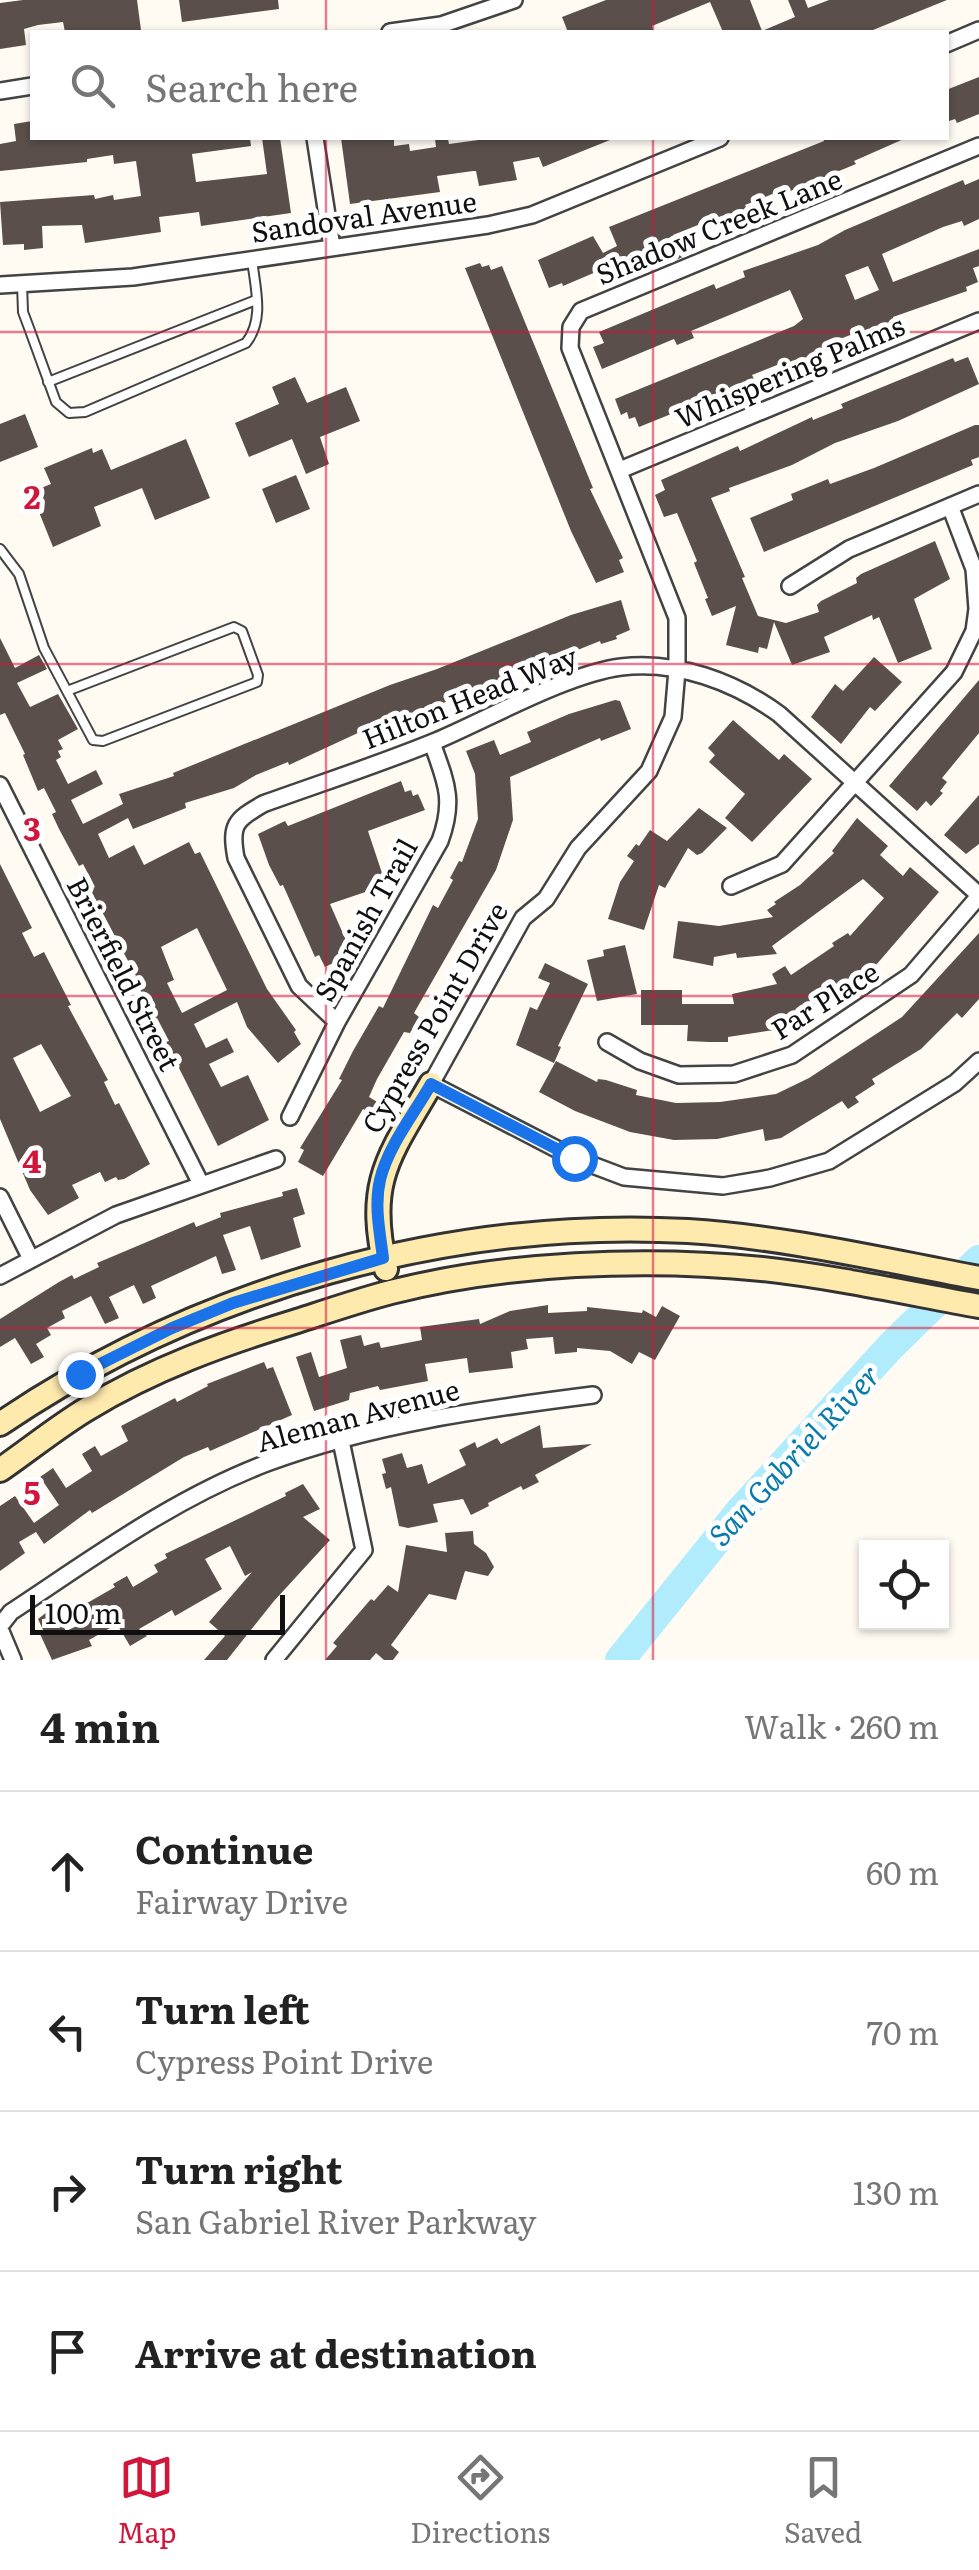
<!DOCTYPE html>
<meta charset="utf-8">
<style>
body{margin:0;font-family:Literata,serif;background:#f2f2f2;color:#222}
.controls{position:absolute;right:30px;bottom:30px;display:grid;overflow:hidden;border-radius:0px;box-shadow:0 2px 8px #0004}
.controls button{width:90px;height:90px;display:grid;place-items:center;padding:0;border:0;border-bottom:2px solid #e0e0e0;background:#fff;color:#222;font:50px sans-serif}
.scale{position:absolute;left:30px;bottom:25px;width:255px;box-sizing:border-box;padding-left:10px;border:5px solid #101010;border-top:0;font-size:28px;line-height:35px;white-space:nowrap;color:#101010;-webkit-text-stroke:8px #fff;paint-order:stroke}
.stop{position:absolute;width:30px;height:30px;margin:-22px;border:8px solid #1a73e8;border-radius:50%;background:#fff}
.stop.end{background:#1a73e8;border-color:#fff;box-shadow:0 2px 10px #0008}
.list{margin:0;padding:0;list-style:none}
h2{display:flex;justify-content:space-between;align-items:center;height:130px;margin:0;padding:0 40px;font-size:42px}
h2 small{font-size:32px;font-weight:400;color:#767676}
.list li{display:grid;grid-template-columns:65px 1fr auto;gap:30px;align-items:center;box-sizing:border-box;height:160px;padding:0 40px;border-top:2px solid #e0e0e0}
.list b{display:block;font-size:38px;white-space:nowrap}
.list p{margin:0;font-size:32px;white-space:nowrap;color:#767676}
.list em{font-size:32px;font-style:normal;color:#767676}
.icon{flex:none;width:55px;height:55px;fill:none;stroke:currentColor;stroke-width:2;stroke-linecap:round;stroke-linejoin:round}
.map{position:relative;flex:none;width:979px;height:1660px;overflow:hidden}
.search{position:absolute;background:#fff;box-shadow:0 2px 8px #0004;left:30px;right:30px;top:30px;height:110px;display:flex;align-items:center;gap:25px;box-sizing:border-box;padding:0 35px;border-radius:0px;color:#767676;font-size:38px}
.sheet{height:770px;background:#fff}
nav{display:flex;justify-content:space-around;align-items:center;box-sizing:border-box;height:140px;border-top:2px solid #e0e0e0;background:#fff;font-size:28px;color:#767676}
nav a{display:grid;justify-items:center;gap:5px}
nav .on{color:#d2163b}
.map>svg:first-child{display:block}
</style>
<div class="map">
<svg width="979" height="1660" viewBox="0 0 979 1660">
<rect width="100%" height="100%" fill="#fffbf3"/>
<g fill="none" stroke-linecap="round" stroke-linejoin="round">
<path stroke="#b1ecfd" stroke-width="30" d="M620,1660L741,1510L891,1346L979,1260"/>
</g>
<path fill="#5a4f4b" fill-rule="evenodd" d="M23,0H137L141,30L65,32L63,22L38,25L24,29L26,45L0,49V3Z
M179,0H278L279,9L182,22Z
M606,0H750L762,31L795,17L788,0H805L808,8L829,0H947L868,32H723L710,2L652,26L654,32H568L562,17Z
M979,77V114L957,123L955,119L946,122V90Z
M32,121V138H250L251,146L192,154L196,182L267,174L262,138H280L291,213L201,226L199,212L159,217L161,232L85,243L82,225L42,226L43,248L24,250V244L3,245L0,202L94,195L95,199L113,195L114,200L141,196L136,161L114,164L113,155L87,159V162L0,171V144L16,141L14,124Z
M341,138H394V146L409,144L410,151L436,147L435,139H448L449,144L493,138H615L543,167L539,157L513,162L517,180L479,186L476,171H473L437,176L440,192L350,204Z
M823,138H906L854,161L856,164L776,197L775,193L745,205L747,209L705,227L703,223L673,235L683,257L673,261L664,244L602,266L603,269L563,286L562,283L549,288L538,260L593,236L603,253L617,246L609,227L824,141Z
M979,179V219L964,226L962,221L943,227L882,254L893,282L979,249V266L973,268L978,282L966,287L967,291L893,317L894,321L855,337L853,334L824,345L826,349L784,367L782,363L752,375L754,379L680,407L681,410L639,427L635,417L629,419L627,412L621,415L615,399L794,326L803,319L790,290L691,331L694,338L677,345L674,339L602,369L593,347L604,343L599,332L714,284L716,289L745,277L743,271L818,245L845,230L963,180L965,185ZM868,266L879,290L855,300L845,275Z
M480,263L482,267L489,265L491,270L502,266L593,488L590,489L623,558L619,560L624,572L596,583L571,531L465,268Z
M968,357L979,384L898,421L835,443L792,465L729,488L730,491L711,498L745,577L742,578L758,616L786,623L819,612L817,605L821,601L857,583L856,578L861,574L935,541L950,579L914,599L932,649L898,663L879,617L873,620L872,615L824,637L830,652L792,665L774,622L767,649L759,647L758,653L726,645L736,606L712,616L705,599L708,598L694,563L697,561L677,513L664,517L655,495L665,490L661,480L738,446L740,451L812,417L813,420L843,408L841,404L953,358L955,362Z
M295,377L307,403L346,387L360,421L320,437L329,464L306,474L292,439L249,457L235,423L279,404L272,387Z
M25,414L38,447L0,462V424Z
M975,425H979V457L971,460L973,465L764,552L750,518L793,500L791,494L828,479L830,484L874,468Z
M186,439L210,498L155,520L142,488L94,507L101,526L53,547L31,492L51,484L44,468L92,448L93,453L102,449L111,470Z
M296,475L310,509L276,523L262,489Z
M621,600L630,630L616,636L617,639L601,644L600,641L575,651L573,647L543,659L545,662L361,736L360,732L289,765L288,762L256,775L234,788L185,803L186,808L133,829L128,818L98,834L109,858L134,845L144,865L189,842L195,854L200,852L267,989L296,1030L294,1032L301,1044L278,1063L247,1027L237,1002L194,1024L206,1048L227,1038L234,1052L209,1064L221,1087L248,1075L269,1120L218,1146L166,1042L169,1041L157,1018L154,1019L134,977L136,976L90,889L95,887L83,864L79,866L59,829L52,814L56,812L44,788L38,791L23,755L25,754L5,713L0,715V638L15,668L39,655L47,669L17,683L30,707L58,694L78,729L58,740L63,749L58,751L61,757L56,760L68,784L96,770L103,784L71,800L83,824L123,804L119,794L174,776L173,773L390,685L437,669L571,615ZM197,928L227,990L182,1013L167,983L174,980L161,947Z
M874,657L902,682L875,711L870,707L841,744L811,717L835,684L843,691Z
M979,680V733L942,778L947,782L940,791L943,793L931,806L926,801L917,811L889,786Z
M615,700L620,701L631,729L601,741L600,738L510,777L513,820L496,870L414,1013L419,1017L410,1033L404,1032L377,1079L369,1097L379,1103L372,1114L363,1109L323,1176L298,1162L304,1150L300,1148L342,1080L339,1079L353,1051L379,1006L383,1008L433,905L438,908L453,880L450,878L459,861L462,862L478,819L475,774L466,751L494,740L500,755L531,742L527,732L569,714Z
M733,720L779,760L784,754L812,779L752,842L725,818L745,794L709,762L715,755L708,748Z
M401,781L405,792L411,790L413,796L418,794L425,810L368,831L386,885L330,904L352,954L325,967L319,955L315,957L283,885L280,886L269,865L258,834L285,821L288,826Z
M979,795V844L966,854L944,835Z
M699,808L727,828L702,853L697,855L688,848L665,888L659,885L644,930L608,919L620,882L634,861L627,856L636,844L639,846L650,830L667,841Z
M857,818L888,846L880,855L903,876L910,867L939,892L876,965L838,993L836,990L781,1026V1029L728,1037V1042H709L687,1041L688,1025H641V990H682V1004H734L732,994L777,984L772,974L785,966L791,975L834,946L832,943L848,933L850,936L884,898L863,879L772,946L777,954L737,958L736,953L714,957L713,966L673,958L678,921L719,926L773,917L767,910L776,904L774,902L800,885L834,853L832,851Z
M0,864L32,928L22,933L34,957L44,952L71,1005L68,1006L108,1080L104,1082L115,1105L119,1103L150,1164L124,1179L118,1180L116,1177L105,1182L100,1172L72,1185L79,1198L48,1215L30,1190L0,1119ZM41,1044L71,1096L40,1112L13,1058Z
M979,933V999L962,1018L957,1013L921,1049L872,1079L875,1084L855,1097L859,1102L848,1109L842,1101L781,1138L765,1141L763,1129L717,1139L674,1140L630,1132L575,1111L539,1092L556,1061L597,1082L598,1079L606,1080L637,1090L636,1095L676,1103L720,1102L776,1094L809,1078L902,1017Z
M625,945L637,994L597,1001L587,960L604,956L603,950Z
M545,963L588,984L558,1046L561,1047L554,1063L516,1045L530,1007L537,1010L550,983L538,978Z
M297,1188L305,1214L293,1218L301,1247L261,1260L250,1226L223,1235L236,1270L222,1274L216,1256L151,1286L156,1298L143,1304L134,1285L109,1297L119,1318L105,1324L91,1296L62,1311L65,1318L47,1328L51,1335L36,1344L44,1357L31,1364L15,1338L0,1347V1319L59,1282L72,1275L74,1279L99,1267L97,1263L180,1228L194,1222L196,1227L221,1217L220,1213L283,1196L282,1192Z
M548,1305V1313L587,1311V1307L642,1313L643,1310L656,1317L662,1306L680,1316L655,1360L639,1352L632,1364L610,1351L577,1348V1352L555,1354L553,1337L526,1339L528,1349L511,1352L513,1368L469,1373L467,1358L425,1364L428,1381L380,1390L378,1386L350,1393L349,1400L314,1411L296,1357L311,1352L319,1377L347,1368L340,1340L361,1335L364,1346L379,1342L381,1348L422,1340L420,1327L479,1319L480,1324L510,1311Z
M264,1362L267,1369L273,1367L292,1415L210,1451L208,1447L184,1457L92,1513L90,1510L44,1544L36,1532L19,1542L25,1553L0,1571V1506L15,1496L34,1523L59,1505L40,1477L53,1468L66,1488L92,1471L82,1454L95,1446L101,1456L128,1441L121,1426L175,1398L177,1402L208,1386L207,1384Z
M540,1425L543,1448L592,1444L535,1475L539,1482L523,1490L521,1486L488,1503L489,1506L471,1515L463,1499L433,1504L438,1522L408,1528L399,1526L391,1487L386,1489L382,1474L386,1473L382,1459L402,1453L407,1468L422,1464L428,1484L466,1465L459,1450L475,1442L477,1448L497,1438L501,1444Z
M303,1484L320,1509L303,1517L330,1540L274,1601L227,1660H204L225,1636L209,1622L252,1572L245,1576L230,1546L205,1559L222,1589L175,1616L172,1610L139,1629L147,1636L130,1646L117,1624L89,1640L92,1646L52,1660L40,1634L44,1632L38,1619L52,1608L66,1631L90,1620L82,1606L115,1587L113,1584L127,1576L133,1587L158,1572L154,1565L167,1558L165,1554L286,1496L285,1493Z
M473,1531L474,1544L486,1553L494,1567L488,1576L465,1571L456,1600L429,1594L391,1645L399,1652L393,1660H384L376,1653L370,1660H325L337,1646L333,1643L371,1599L374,1601L388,1585L398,1592L406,1545L447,1552L445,1533Z"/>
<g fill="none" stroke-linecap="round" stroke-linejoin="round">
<g stroke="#434343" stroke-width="12">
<path id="lane" d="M22,284L23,312L29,328L56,402L69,413L85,412L246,343C265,319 255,288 252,259
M48,382L256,300
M0,549L19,574L44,648L93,740L103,741L257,682L258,675L242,631L234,627L67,691"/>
</g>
<g stroke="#434343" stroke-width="20">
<path id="street" d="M390,32L441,25L514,0
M946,44L979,30
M0,91L32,86
M315,138L332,247
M979,146L581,311L571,327L570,348L677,618V670L673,717L649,771L578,848L546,899L523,918L431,1084L574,1158L624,1177L723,1186L770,1178L829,1161L955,1083L979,1061
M0,285L133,277L488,225L532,215L720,138
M620,470L979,321
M790,586L849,549L979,494
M0,785L201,1184
M731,886L782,864L954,672L974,631L977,609L974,569L950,506
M337,1022L299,986L236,858C230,825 235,820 263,804C321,783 380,764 436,741C488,719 567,674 621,667C677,660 735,682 779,714L979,895
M607,1042L640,1061L679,1075L734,1074L792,1055L911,975L979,896
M290,1117L337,1022L440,841C455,800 446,782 432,743
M0,1197L31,1259
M0,1276L116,1215L276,1159
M0,1626L11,1612C93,1558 174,1498 267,1463C372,1424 483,1409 593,1395
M0,1629L13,1660
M274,1660L364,1550L341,1441"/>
</g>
<g stroke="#323232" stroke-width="28">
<path id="secondary" d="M386,1269C365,1182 389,1156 431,1084
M0,1424C199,1289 447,1218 688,1231C785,1237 883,1260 979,1278
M0,1470C29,1450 57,1427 87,1409C152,1369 225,1343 297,1321C328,1311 360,1300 391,1292C506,1263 644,1257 762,1269C835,1277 907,1293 979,1306"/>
</g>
<use href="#lane" stroke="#fff" stroke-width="8"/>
<use href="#street" stroke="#fff" stroke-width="15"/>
<use href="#secondary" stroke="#ffeaae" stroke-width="22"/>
</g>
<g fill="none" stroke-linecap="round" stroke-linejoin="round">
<path stroke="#1a73e8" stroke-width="12" d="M80,1374L172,1328L233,1303L383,1258C380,1233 374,1206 380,1180C388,1146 414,1114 431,1084L574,1158"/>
</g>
<path fill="none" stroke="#d2163b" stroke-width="2.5" stroke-opacity="0.55" d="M326,0V32M653,0V32M326,138V1660M653,138V1660M0,332H979M0,664H979M0,996H979M0,1328H979"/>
<g text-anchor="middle" stroke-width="10" stroke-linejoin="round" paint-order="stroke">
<g font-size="28" fill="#101010" stroke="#fff">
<text transform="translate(364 217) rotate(-8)" y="10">Sandoval Avenue</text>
<text transform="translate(719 227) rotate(-22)" y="10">Shadow Creek Lane</text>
<text transform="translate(790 372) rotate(-23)" y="10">Whispering Palms</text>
<text transform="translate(470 698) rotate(-22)" y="10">Hilton Head Way</text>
<text transform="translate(366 920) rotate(-61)" y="10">Spanish Trail</text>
<text transform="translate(123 974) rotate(63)" y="10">Brierfield Street</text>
<text transform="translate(825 1001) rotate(-32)" y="10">Par Place</text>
<text transform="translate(435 1018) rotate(-60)" y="10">Cypress Point Drive</text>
<text transform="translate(358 1416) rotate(-15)" y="10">Aleman Avenue</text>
</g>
<g font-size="30" font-style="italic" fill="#097baa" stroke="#fff">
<text transform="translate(795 1456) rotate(-47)" y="10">San Gabriel River</text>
</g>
</g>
<g font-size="32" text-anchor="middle" font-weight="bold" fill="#d2163b" stroke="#fff" stroke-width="10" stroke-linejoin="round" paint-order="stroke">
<text x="32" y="509">2</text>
<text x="32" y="841">3</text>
<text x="32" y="1173">4</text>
<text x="32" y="1505">5</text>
</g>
</svg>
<div class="controls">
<button><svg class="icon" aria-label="locate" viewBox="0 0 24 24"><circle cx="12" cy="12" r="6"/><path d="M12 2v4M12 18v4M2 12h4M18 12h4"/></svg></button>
</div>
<div class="scale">100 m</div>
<div class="stop" style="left:574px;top:1158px"></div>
<div class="stop end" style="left:80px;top:1374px"></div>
<div class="search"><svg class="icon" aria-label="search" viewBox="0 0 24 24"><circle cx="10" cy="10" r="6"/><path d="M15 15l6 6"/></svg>Search here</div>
</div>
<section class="sheet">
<h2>4 min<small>Walk · 260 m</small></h2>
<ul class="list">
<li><svg class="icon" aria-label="ahead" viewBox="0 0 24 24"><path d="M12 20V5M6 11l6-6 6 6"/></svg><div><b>Continue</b><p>Fairway Drive</p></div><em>60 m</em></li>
<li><svg class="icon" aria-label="left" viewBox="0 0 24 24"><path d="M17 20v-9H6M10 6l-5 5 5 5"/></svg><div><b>Turn left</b><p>Cypress Point Drive</p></div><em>70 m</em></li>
<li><svg class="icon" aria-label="right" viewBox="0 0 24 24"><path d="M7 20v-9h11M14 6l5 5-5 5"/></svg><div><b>Turn right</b><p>San Gabriel River Parkway</p></div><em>130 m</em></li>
<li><svg class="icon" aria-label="arrive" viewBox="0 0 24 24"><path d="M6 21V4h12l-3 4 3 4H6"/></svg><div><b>Arrive at destination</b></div></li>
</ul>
</section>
<nav>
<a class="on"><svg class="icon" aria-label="map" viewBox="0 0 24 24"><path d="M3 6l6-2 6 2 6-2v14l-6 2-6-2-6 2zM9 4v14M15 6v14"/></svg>Map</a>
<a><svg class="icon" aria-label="directions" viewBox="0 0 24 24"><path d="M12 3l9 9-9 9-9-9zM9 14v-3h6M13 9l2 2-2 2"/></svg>Directions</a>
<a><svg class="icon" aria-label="saved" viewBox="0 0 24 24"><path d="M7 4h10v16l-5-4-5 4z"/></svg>Saved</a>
</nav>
